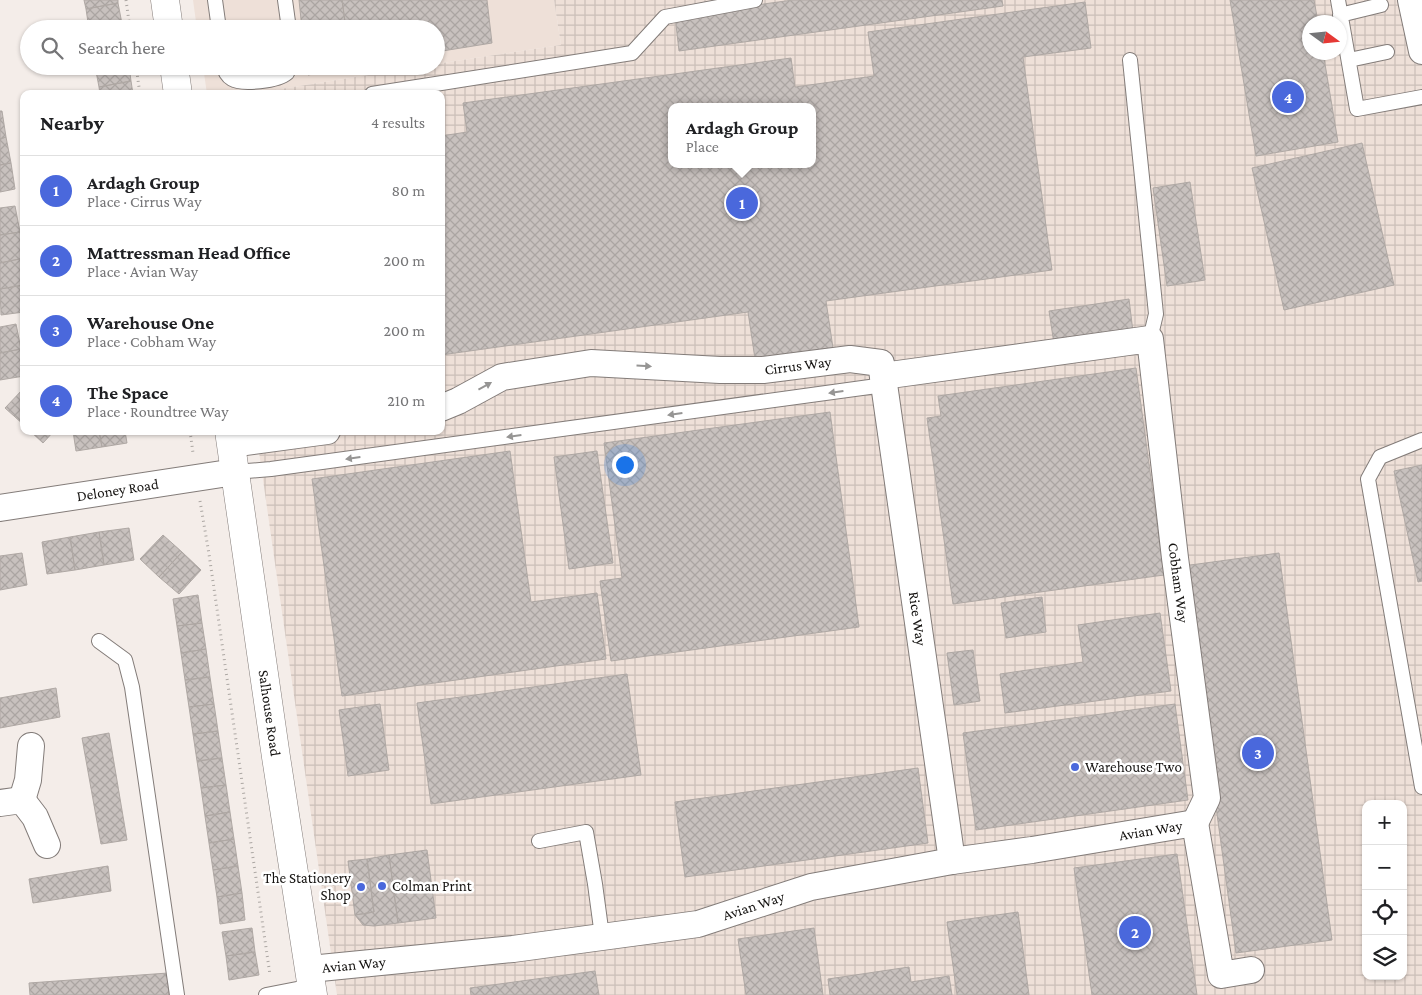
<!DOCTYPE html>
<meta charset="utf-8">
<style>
body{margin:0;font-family:"Crimson Pro",serif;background:#f6f6f6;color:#202124}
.controls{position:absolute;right:15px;bottom:15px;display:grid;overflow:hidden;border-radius:10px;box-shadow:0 1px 4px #0004}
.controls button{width:45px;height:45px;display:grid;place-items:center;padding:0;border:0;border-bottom:1px solid #e0e0e0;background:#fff;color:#202124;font:25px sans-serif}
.compass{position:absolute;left:1302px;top:15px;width:45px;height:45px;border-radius:50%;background:#fff;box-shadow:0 1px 4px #0004;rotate:105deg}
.you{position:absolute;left:624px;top:464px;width:18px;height:18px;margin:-12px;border:4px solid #fff;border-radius:50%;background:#1a73e8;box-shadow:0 0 0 8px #1a73e833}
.badge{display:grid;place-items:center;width:32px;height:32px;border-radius:50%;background:#4a68dc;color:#fff;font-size:16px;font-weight:700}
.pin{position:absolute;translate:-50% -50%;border:2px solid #fff;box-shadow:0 1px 5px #0006}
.popup{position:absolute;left:668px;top:103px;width:148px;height:65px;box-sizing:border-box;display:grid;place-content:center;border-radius:10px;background:#fff;filter:drop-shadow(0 1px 4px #0005);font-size:16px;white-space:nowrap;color:#757577}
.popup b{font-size:19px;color:#202124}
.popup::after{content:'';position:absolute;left:50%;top:100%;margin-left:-10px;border:10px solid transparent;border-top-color:#fff}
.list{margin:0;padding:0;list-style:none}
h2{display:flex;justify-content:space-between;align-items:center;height:65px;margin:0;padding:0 20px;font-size:21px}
h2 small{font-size:16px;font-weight:400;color:#757577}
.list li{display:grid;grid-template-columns:32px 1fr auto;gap:15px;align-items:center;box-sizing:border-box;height:70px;padding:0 20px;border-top:1px solid #e0e0e0}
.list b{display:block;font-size:19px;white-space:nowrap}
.list p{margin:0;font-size:16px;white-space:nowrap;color:#757577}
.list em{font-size:16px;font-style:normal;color:#757577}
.icon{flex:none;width:28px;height:28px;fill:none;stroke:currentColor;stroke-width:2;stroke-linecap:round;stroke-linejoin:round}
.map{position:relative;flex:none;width:1422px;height:995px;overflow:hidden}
.search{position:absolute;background:#fff;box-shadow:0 1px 4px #0004;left:20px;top:20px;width:425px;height:55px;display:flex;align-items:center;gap:12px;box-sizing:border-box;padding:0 18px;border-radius:28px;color:#757577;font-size:19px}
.panel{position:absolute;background:#fff;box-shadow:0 1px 4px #0004;left:20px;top:90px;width:425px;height:345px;border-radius:10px}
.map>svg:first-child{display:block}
</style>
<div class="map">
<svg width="1422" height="995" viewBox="0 0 1422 995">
<defs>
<pattern id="industrial-grid" width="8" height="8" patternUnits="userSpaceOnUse" patternTransform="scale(1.25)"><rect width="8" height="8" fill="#eee0d8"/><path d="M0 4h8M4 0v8" fill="none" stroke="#cbbfb8"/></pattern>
<pattern id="building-cross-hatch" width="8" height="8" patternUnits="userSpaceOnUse" patternTransform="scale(1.25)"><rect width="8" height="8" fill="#c8c1be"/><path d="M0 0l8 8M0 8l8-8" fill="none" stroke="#aba5a2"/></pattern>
</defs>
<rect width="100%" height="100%" fill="#f4ede9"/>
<path fill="#eee0d8" d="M193,0H554L561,45L436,64V29H197Z
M203,66H425L249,94H207Z"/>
<path fill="url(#industrial-grid)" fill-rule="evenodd" d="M554,0H1422V995H337L256,431H441V94H249L425,66H436V64L561,45ZM1310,22H1340V52H1310ZM672,107H812V164H672ZM1366,804H1403V976H1366Z"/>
<path fill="url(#building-cross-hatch)" stroke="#afa8a4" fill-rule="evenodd" d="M84,0H118V3L86,9Z
M299,0H342L346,29H302Z
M342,0H487L492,43L436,52V29H346Z
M793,0H1002L1003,6L679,51L675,16Z
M1230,0H1314L1318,22H1310V52H1323L1338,142L1256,156Z
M1085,2L1091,48L1023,57L1052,270L826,301L833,348L755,359L748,312L441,355V136L467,132L463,103L791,58L795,87L874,76L868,32ZM672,107H812V164H672Z
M118,3L123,29H89L86,9Z
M95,66H129L131,81L99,87Z
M307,66H351V67L308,75Z
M131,81L133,94H100L99,87Z
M0,111H2L6,137L0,139Z
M6,137L11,163L0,165V139Z
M1362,143L1394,285L1284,310L1252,168Z
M11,163L15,189L0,192V165Z
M1190,182L1205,280L1167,286L1153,188Z
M15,206L20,232L0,235V208Z
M20,232L24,258L0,263V235Z
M24,258V285L0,289V263Z
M24,285V312L1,315L0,289Z
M1129,299L1133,332L1054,344L1049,311Z
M16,324L21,349L0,353V327Z
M21,349L24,366V376L0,380V353Z
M1136,368L1164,575L953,604L927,418L941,416L938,396Z
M24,388V425L5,408Z
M830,412L859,627L611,661L600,581L622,578L604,443Z
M30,431H54L43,443Z
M73,431H99L102,447L76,451Z
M99,431H125L127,443L102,447Z
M510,451L531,602L597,593L606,659L342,696L312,479Z
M597,451L613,563L569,569L554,457Z
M1422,465V581L1418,582L1394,471Z
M129,528L134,560L104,565L99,532Z
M99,532L104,565L75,570L70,537Z
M163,535L182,552L159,577L140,559Z
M70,537L75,570L47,574L42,542Z
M182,552L201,570L179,594L159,577Z
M22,553L27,585L0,590V556Z
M1279,553L1332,940L1236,953L1183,566Z
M198,595L202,623L177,626L173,599Z
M1042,597L1046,632L1006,638L1001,603Z
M1160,613L1171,691L1005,713L1000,674L1083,662L1078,625Z
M202,623L206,649L181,653L177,626Z
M206,649L210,677L185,680L181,653Z
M973,650L980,701L954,705L947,653Z
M627,674L641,775L431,804L417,703Z
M210,677L214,704L189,707L185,680Z
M56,688L60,717L0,728V698Z
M214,704L218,731L193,734L189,707Z
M380,704L389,770L348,776L339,710Z
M1175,704L1188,800L976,830L963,733Z
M218,731L222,758L197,761L193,734Z
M109,733L127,840L101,844L82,738Z
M222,758L226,785L201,788L197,761Z
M918,768L928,843L685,877L675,802Z
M226,785L230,812L205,816L201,788Z
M230,812L234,839L209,843L205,816Z
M234,839L238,866L213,870L209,843Z
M427,850L436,918L398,923L389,855Z
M1177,854L1197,995H1092L1074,868Z
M389,855L398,923L374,926L363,925L355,915L374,912L367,859Z
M367,859L374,912L355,915L348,861Z
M108,866L111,891L33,903L29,879Z
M238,866L242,893L217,897L213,870Z
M242,893L245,920L220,924L217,897Z
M1018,912L1029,995H957L947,922Z
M252,928L255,952L226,956L222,932Z
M814,928L823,995H746L738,939Z
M255,952L259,975L229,980L226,956Z
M909,967L911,982L949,976L952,995H830L828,979Z
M595,971L599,995H471L470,988Z
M168,973L169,995H30L29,983Z"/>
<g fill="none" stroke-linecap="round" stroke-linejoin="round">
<g stroke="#837c79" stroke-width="16">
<path id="service" d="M215,0L219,29
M285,0L289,29
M1338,0L1357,109L1422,97
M1340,15L1381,5
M1130,60L1156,314L1150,339
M1349,60L1387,52
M223,66C225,71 227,76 232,79C242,85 278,81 287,73C287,73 290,67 291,66
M372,94L632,53L665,17L755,0
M1422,440L1380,457L1368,479L1422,787
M235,472L271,469L884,385
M99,641L125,660L132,687L177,995
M539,841L586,832L595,884L602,936
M266,995L312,986"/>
</g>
<g stroke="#837c79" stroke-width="28">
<g id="minor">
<path d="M1411,0L1422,51"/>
<path id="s1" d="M883,376L1150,339L1175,558L1207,798L1195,823"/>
<path id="s2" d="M441,408L458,401L502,377L591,363L720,370H763L850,359L881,363L952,861"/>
<path d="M231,444L327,431"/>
<path id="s3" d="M0,508L235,472"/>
<path d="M22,800L28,780L31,746"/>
<path d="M0,803L22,800L35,817L47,845"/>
<path d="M1195,823L1221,975L1251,970"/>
<path id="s4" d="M310,969L513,949L698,924L811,887L952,861L1032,850L1195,823"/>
</g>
</g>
<g stroke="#837c79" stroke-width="29">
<g id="tertiary">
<path d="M165,0L169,29"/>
<path d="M174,66L178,94"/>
<path id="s5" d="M229,431L276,757L313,995"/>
</g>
</g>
<path stroke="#aca7a3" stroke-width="3" stroke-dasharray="1 4" stroke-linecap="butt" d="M126,0L130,29
M136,66L140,94
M190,431L193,453
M200,501L209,554L270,975"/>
<use href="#service" stroke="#fff" stroke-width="14"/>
<use href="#minor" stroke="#fff" stroke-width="26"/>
<use href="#tertiary" stroke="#fff" stroke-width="28"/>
</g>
<defs><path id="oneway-solid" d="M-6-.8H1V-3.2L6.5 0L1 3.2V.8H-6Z" transform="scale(1.25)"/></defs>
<g fill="#969594">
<use href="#oneway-solid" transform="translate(644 366) rotate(3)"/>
<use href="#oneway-solid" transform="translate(485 386) rotate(-29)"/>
<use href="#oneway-solid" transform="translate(836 392) rotate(172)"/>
<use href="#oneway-solid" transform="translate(675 414) rotate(172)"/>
<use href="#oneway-solid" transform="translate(514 436) rotate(172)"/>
<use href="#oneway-solid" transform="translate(353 458) rotate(172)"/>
</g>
<g fill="#4a68dc" stroke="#fff" stroke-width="2">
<circle cx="1075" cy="767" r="5"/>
<circle cx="382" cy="886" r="5"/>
<circle cx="361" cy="887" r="5"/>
</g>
<g text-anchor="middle" stroke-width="5" stroke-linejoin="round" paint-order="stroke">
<g font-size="15" fill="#151311" stroke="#fff">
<text dy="5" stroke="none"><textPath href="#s2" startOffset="366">Cirrus Way</textPath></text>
<text dy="5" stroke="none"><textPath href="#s3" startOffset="119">Deloney Road</textPath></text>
<text dy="5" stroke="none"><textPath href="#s1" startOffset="515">Cobham Way</textPath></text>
<text dy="5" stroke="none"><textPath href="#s2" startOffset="708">Rice Way</textPath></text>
<text dy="5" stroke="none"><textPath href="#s5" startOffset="285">Salhouse Road</textPath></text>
<text dy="5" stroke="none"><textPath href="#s4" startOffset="854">Avian Way</textPath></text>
<text dy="5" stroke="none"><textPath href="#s4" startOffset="449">Avian Way</textPath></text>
<text dy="5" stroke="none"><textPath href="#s4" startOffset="44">Avian Way</textPath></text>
</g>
<g font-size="15" fill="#151311" stroke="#fff" text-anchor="start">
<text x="1085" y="772">Warehouse Two</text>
<text x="351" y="883" text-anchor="end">The Stationery<tspan x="351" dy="17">Shop</tspan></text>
<text x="392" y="891">Colman Print</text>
</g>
</g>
</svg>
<div class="controls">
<button>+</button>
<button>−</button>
<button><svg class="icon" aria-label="locate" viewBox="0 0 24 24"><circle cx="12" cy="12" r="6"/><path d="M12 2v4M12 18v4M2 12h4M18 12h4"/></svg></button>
<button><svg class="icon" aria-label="layers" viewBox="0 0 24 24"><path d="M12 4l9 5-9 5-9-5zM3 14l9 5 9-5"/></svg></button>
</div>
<svg class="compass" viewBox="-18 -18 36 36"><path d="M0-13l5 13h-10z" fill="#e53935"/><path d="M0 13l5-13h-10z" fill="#757577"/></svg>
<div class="you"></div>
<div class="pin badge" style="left:742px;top:203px">1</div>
<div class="popup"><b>Ardagh Group</b>Place</div>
<div class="pin badge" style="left:1135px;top:932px">2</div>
<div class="pin badge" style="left:1258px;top:753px">3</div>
<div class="pin badge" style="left:1288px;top:97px">4</div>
<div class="search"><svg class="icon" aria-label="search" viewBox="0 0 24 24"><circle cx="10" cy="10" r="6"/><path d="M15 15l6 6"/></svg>Search here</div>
<section class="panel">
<h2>Nearby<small>4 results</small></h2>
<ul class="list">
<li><span class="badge">1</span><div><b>Ardagh Group</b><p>Place · Cirrus Way</p></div><em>80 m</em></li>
<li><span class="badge">2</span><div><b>Mattressman Head Office</b><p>Place · Avian Way</p></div><em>200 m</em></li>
<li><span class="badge">3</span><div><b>Warehouse One</b><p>Place · Cobham Way</p></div><em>200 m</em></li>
<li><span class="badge">4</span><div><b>The Space</b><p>Place · Roundtree Way</p></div><em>210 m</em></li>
</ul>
</section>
</div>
